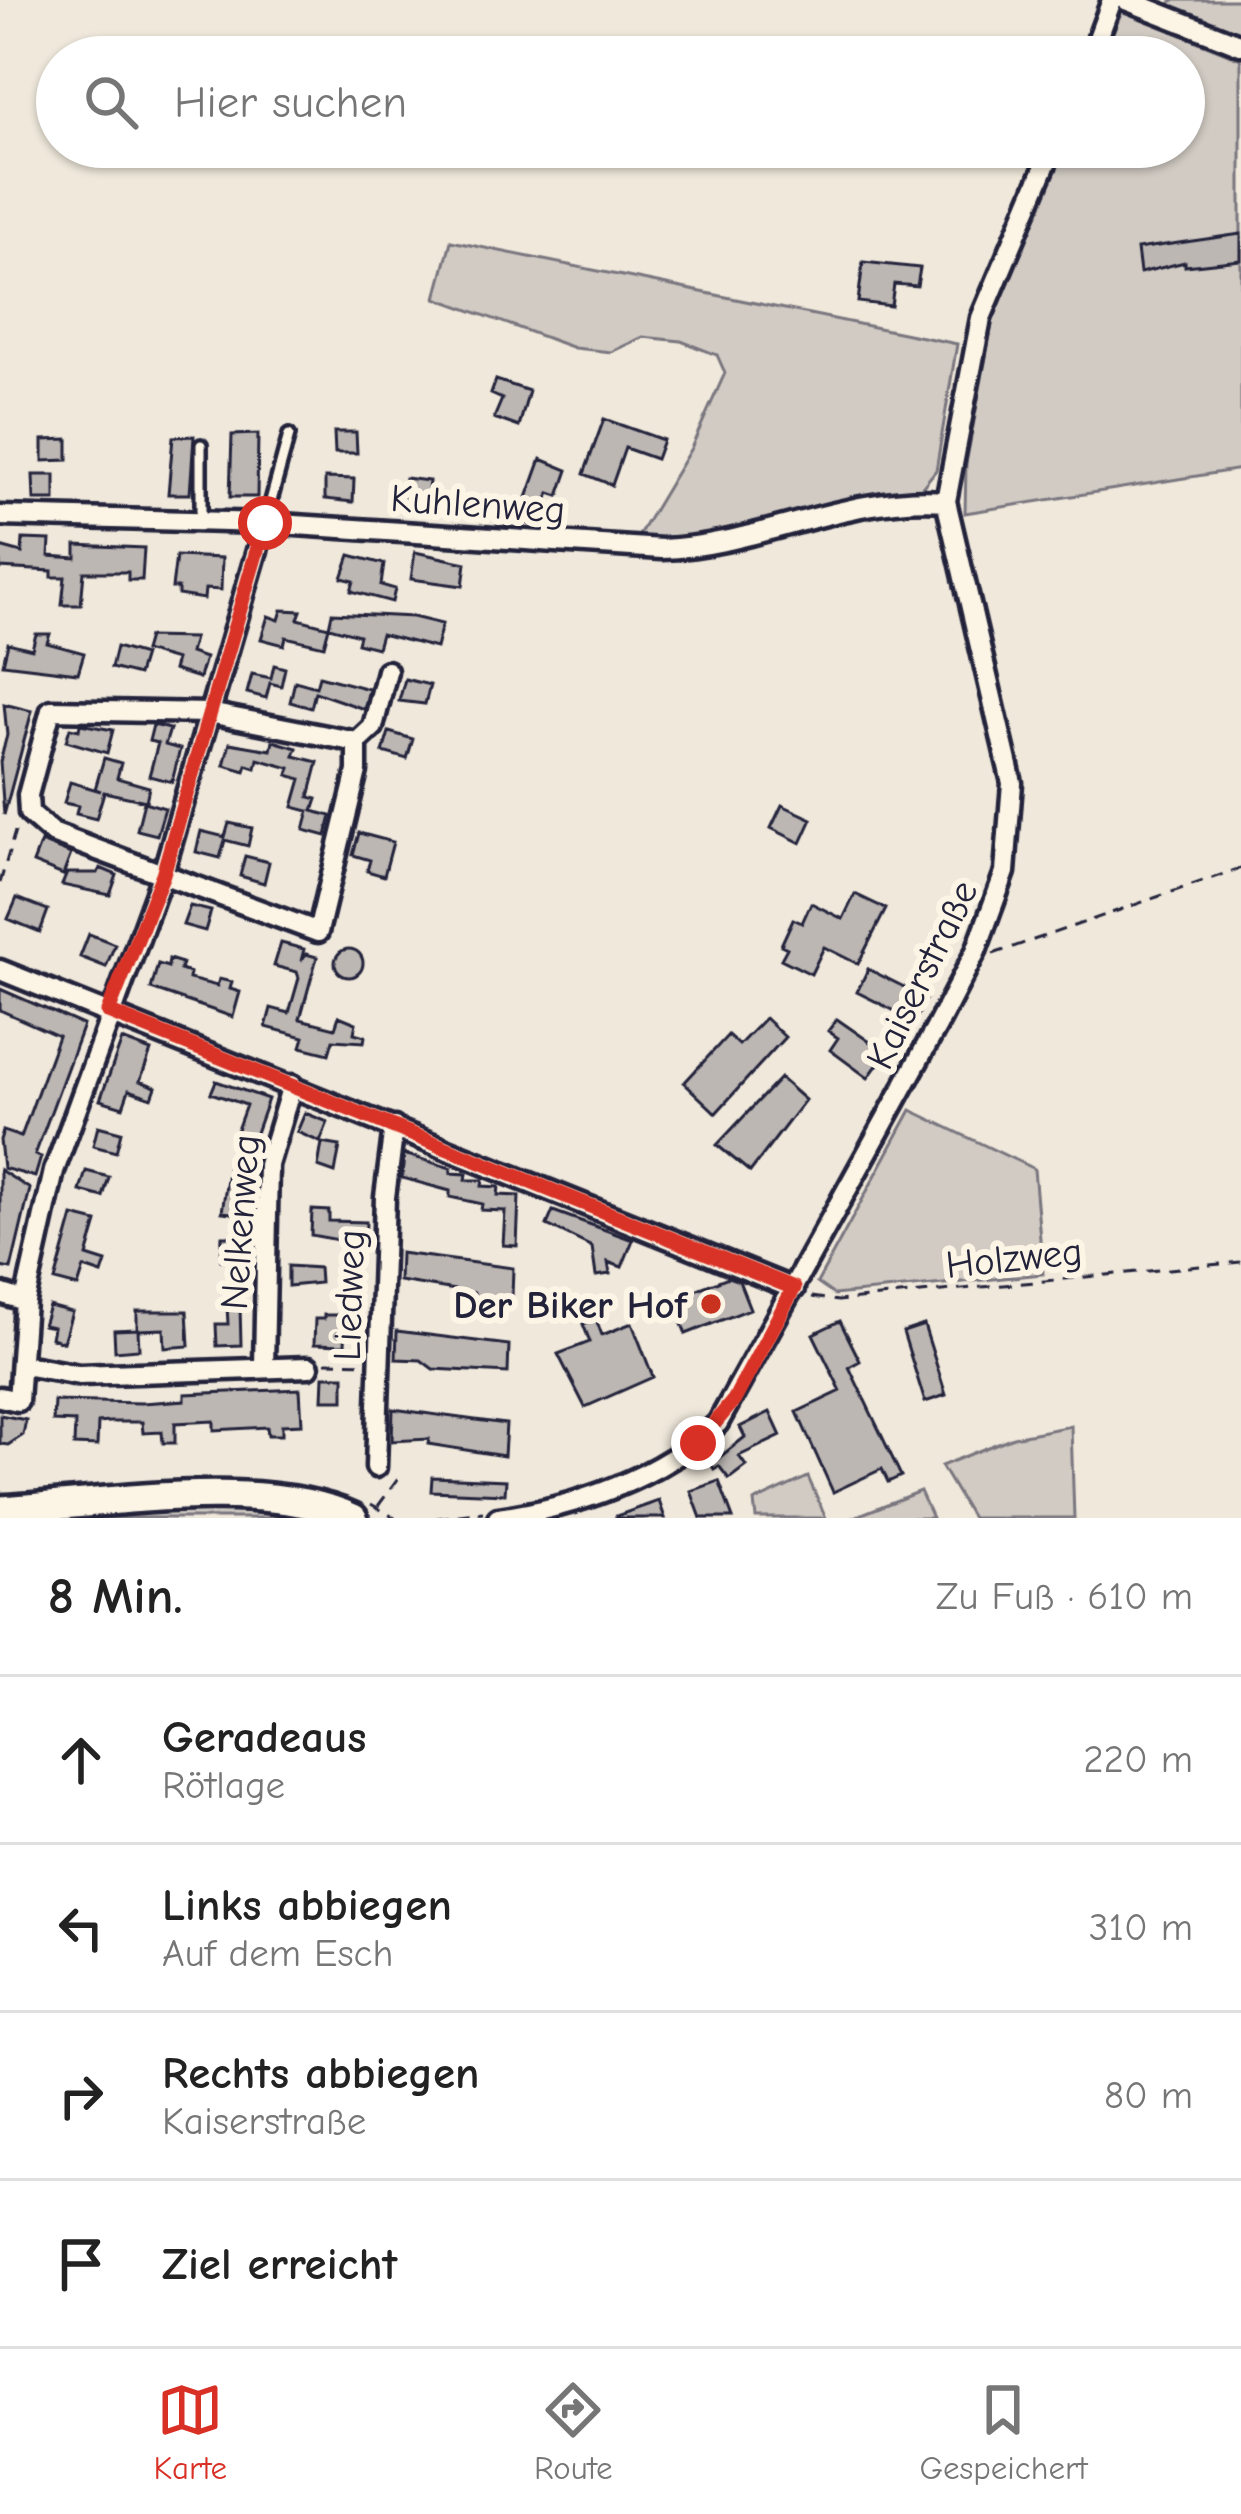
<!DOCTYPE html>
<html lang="de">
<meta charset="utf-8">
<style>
body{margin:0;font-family:"Comic Neue",sans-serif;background:#f2f2f2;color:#222}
.stop{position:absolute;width:36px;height:36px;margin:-27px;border:9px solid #d93025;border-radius:50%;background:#fff}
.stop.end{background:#d93025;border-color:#fff;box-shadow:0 3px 12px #0008}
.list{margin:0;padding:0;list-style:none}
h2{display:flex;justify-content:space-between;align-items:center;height:156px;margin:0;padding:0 48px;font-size:51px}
h2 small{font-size:39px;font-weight:400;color:#767676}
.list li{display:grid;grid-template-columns:78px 1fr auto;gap:36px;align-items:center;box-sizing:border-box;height:168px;padding:0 48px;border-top:3px solid #e0e0e0}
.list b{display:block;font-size:45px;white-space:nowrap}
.list p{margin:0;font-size:39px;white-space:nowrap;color:#767676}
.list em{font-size:39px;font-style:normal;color:#767676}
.icon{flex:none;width:66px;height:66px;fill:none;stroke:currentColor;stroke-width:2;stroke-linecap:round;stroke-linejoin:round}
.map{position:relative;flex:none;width:1241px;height:1518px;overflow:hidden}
.search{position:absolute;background:#fff;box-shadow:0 3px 9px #0004;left:36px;right:36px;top:36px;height:132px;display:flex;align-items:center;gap:30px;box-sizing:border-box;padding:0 42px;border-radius:66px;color:#767676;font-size:45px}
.sheet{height:828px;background:#fff}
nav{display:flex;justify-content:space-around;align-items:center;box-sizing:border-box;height:168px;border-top:3px solid #e0e0e0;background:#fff;font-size:33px;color:#767676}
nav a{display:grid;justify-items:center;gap:6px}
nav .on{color:#d93025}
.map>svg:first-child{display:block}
</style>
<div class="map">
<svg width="1241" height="1518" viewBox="0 0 1241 1518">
<rect width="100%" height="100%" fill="#efe8db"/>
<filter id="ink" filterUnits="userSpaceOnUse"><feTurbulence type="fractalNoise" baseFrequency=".00833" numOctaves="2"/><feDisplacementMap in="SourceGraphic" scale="24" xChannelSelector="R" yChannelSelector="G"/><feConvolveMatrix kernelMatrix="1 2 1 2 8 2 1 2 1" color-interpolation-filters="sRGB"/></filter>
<g filter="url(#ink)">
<path fill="#d1cbc3" stroke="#7a767f" stroke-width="3" d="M1172,0H1241V35L1169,7Z
M1122,11L1241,59V469L965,513L966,464L994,314L1065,147H1184V57H1102Z
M451,241L957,344L936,470L920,490L692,541L636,540L691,448L725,373L717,355L681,341L643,337L611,352L574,348L436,298Z
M911,1110L1034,1169L1043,1274L834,1295L817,1283Z
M1071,1426L1074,1518H972L941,1466L1013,1437Z
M808,1477L826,1518H756L754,1502Z
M920,1491L932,1518H852Z
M234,1505L320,1518H2Z"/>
<path fill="#bcb7b3" stroke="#22223b" stroke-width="3" d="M1241,234V260L1185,266V262L1140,273L1137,249Z
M863,262L920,268L917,286L894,284L891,306L858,302Z
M496,380L529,391L519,427L494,418L502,399L491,394Z
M604,419L663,440L656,459L625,448L612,485L584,474Z
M334,432H356L357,453H335Z
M258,434L257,497H230L232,435Z
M194,436L190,494H168L173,437Z
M68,439V460L43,461V440Z
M541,459L568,470L559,496L550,493L537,527L519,520Z
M33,475H55V500H34Z
M325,478L354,479L353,502L325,499Z
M405,478L429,481L426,511L393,508L394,494L403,495Z
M23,539L50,540L49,556L76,558V545L144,548L142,580H128V572H84L81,605H62L65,577H52V571L0,568V547L22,553Z
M415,552L466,563L463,586L411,579Z
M350,555L384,564L381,585L395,589L392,602L351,591L354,581L342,578Z
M176,556L222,558L221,590L205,589L204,599L178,595V588H172Z
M282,610L301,611L298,619L329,627L324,646L286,637L284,645L261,639L268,616L279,620Z
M332,613L413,617L442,624L436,648L381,634L377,648L357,643L359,635L329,627Z
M36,634H50L47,643L84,653L78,673L3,664L8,643L32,649Z
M148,637L194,638L190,653L205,658L199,678L173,670L176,660L144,651Z
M116,647L144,655L138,675L111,668Z
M274,665L285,668L281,686L270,683L266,698L247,693L252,674L271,678Z
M319,676L369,689L364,709L315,692L311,708L290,702L295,681L316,687Z
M405,679L430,685L425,704L399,701Z
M4,704L32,711L4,815L0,762L7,735Z
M80,724L113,730L107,753L66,741L70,728L79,730Z
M153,725L170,729L165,745L180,749L172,782L149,776L158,743L149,741Z
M389,732L413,739L407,759L383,752Z
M273,741L297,748L294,756L318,762L309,797L317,799L313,811L331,816L326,836L304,830L309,811L293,807L301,779L288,775L290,768L258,759L256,768L247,765L245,771L224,765L230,743L271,750Z
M104,758L121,763L117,778L149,787L146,801L104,792L96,819L76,814L78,806L64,803L70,782L101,791L95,789Z
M144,802L165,808L157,835L137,830Z
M782,805L812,819L801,843L771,828Z
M229,823L252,828L248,846L225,840L220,858L196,852L201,831L225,837Z
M359,833L393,842L384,876L367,871L370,860L353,855Z
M41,842L71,854L63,875L33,863Z
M245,856L269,862L264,883L240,876Z
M100,868L117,875L110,895L62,885L67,873H98Z
M855,894L886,909L858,964L824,947L811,974L781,959L787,948L781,945L793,919L802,923L811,903L843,919Z
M17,898L48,910L40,932L8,919Z
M190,906L211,911L205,931L183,925Z
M89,934L115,944L106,967L80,957Z
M281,943L304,949L301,961L306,954L317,957L300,1019L335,1028L339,1016L356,1023L354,1033L365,1036L364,1042L333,1040L329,1054L301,1047L304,1037L266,1027L271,1008L289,1013L299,978L297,972L274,966Z
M335 963a14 14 0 1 1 28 0a14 14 0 1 1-28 0Z
M169,959L182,963L180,970L190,973L189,979L217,986L219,979L232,982L230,989L240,992L233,1017L151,989L158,964L168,967Z
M868,969L926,998L915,1021L857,992Z
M0,989L83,1025L35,1155L41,1157L35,1177L3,1168L0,1140L3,1131L21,1137L58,1036L0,1010Z
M765,1018L785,1037L716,1113L684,1083L728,1035L739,1045Z
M837,1019L886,1053L868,1078L830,1050L838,1038L828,1031Z
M122,1040L151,1051L140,1081L156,1087L152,1098L129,1090L123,1107L100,1100Z
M780,1078L805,1100L750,1172L717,1145Z
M216,1081L268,1099L252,1144L234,1138L246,1105L211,1093Z
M305,1113L328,1122L320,1142L297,1132Z
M98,1126L121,1132L116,1152L93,1146Z
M322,1143L340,1146L335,1173L318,1167Z
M404,1154L451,1168V1173L467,1174L466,1180H483L482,1186L499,1187L498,1195L519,1196L517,1246L503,1245L505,1211L481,1210L482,1204L450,1197V1191L402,1178Z
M229,1165L249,1167L241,1214L222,1212Z
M0,1170L30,1189L11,1269L0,1267Z
M86,1171L109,1177L103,1197L80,1191Z
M312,1210L329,1211V1221L366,1222L365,1245L311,1235Z
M553,1211L633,1240L622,1267L608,1262L610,1274L596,1276L592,1247L547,1225Z
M73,1216L97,1222L87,1256L106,1262L102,1274L84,1268L78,1287L55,1281Z
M222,1236H242V1260H221Z
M400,1253L513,1268L512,1296L474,1297V1293L399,1281Z
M288,1266L319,1268L320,1283L288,1286Z
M728,1277L739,1281L750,1309L686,1334L672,1299Z
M49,1306L72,1312L63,1342L51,1338L53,1327L43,1325Z
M227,1306H240L241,1345L217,1346L216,1324H228Z
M137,1311H187L189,1346L165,1348L164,1329L138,1330L139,1349L115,1351L114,1330L137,1329Z
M324,1315H346L345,1345L314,1344L315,1319H324Z
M596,1319L602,1335L632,1323L653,1377L585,1407L558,1354L590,1342L583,1324Z
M840,1321L860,1361L849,1367L901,1476L888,1482L882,1469L833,1492L797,1412L841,1391L813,1334Z
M924,1325L946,1395L925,1402L903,1332Z
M397,1331L509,1345L508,1373L433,1369L421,1360L396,1359Z
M324,1376H344V1400H323Z
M300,1389L302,1424L282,1425V1435H268L267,1427L214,1430V1421L175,1423V1443H163L162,1432L143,1433L142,1422H110L98,1423L97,1446L74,1445L75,1422L53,1421L54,1401L142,1403L185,1400V1394Z
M393,1409L506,1424L504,1456L428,1444L429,1439L392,1441Z
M770,1412L781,1436L739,1456L746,1466L729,1479L719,1466L714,1469L711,1464L745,1437L740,1427Z
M0,1415L26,1420L23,1435L8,1445L0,1444Z
M432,1477L506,1480L505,1494L431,1491Z
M719,1481L733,1518H701L691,1491Z
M659,1501L665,1518H616V1516Z"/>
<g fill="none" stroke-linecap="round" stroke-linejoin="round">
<g stroke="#22223b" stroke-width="18">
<path id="service" d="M201,522V445
M265,523L289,435"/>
</g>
<g stroke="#22223b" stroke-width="27">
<path id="minor" d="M1126,0L1241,45
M1091,57L1112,0
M0,516L265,523L662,549C757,546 849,493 946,501
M51,710L209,713L357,742V771L318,932L52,833L29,813L28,795Z
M357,742L373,727L387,671
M0,970L794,1289
M0,1293L25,1301
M24,1365L79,1375L309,1367
M264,1367L268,1165L292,1085
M0,1397L18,1401L25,1301L54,1171L163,873L265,523
M376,1467L385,1197L394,1127
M498,1518C576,1507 661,1478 718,1423L936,1028L976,951L1005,872L1012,783L946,501L981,318L1053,147"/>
</g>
<g stroke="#22223b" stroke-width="36">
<path id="secondary" d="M0,1510C102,1504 260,1476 353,1518"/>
</g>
<path stroke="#22223b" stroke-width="3" stroke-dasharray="12 9" stroke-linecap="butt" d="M0,883L16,828
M993,954L1241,868
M812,1297L838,1301L1241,1262
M326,1362L364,1363
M371,1504L395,1518
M378,1506L398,1479L393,1477
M437,1518L483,1512"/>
<use href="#service" stroke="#fcf5e5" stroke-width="9"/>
<use href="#minor" stroke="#fcf5e5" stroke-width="18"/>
<use href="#secondary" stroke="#fcf5e5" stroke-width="27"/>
</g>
</g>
<g fill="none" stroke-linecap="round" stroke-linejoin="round" filter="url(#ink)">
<path stroke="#d93025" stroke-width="15" d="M265,523L163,874L108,1012L794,1288L734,1400L698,1443"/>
</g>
<circle fill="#c8321e" stroke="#fcf5e5" stroke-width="4.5" cx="711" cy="1304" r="12"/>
<g text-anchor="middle" stroke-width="12" stroke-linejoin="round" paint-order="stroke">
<g font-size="39" fill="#22223b" stroke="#fcf5e5">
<text transform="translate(478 503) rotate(4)" y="14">Kuhlenweg</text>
<text transform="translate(921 974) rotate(-64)" y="14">Kaiserstraße</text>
<text transform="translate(239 1222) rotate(-86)" y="14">Nelkenweg</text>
<text transform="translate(1014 1257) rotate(-6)" y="14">Holzweg</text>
<text transform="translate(348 1295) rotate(-88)" y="14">Liedweg</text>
</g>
<g font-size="39" font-weight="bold" fill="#22223b" stroke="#fcf5e5" text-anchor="end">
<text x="687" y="1318">Der Biker Hof</text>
</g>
</g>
</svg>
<div class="stop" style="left:265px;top:523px"></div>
<div class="stop end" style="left:698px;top:1443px"></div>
<div class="search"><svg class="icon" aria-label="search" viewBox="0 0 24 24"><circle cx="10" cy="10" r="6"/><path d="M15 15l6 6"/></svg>Hier suchen</div>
</div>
<section class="sheet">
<h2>8 Min.<small>Zu Fuß · 610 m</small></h2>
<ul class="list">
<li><svg class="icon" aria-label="ahead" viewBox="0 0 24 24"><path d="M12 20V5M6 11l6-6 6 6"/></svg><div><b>Geradeaus</b><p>Rötlage</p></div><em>220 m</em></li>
<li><svg class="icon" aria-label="left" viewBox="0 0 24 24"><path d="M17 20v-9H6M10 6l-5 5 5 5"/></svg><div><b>Links abbiegen</b><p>Auf dem Esch</p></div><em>310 m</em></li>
<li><svg class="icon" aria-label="right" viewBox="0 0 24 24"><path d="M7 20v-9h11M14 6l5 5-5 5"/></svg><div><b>Rechts abbiegen</b><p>Kaiserstraße</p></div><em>80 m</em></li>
<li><svg class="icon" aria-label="arrive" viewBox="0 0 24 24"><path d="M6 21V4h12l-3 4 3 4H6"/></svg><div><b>Ziel erreicht</b></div></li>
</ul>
</section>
<nav>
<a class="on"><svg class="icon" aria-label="map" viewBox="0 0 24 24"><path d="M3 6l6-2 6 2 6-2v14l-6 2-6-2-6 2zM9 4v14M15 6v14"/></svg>Karte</a>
<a><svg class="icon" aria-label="directions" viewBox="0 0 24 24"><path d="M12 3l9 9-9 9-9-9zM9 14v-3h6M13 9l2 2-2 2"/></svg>Route</a>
<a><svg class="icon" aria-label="saved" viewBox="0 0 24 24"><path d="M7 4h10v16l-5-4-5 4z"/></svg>Gespeichert</a>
</nav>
